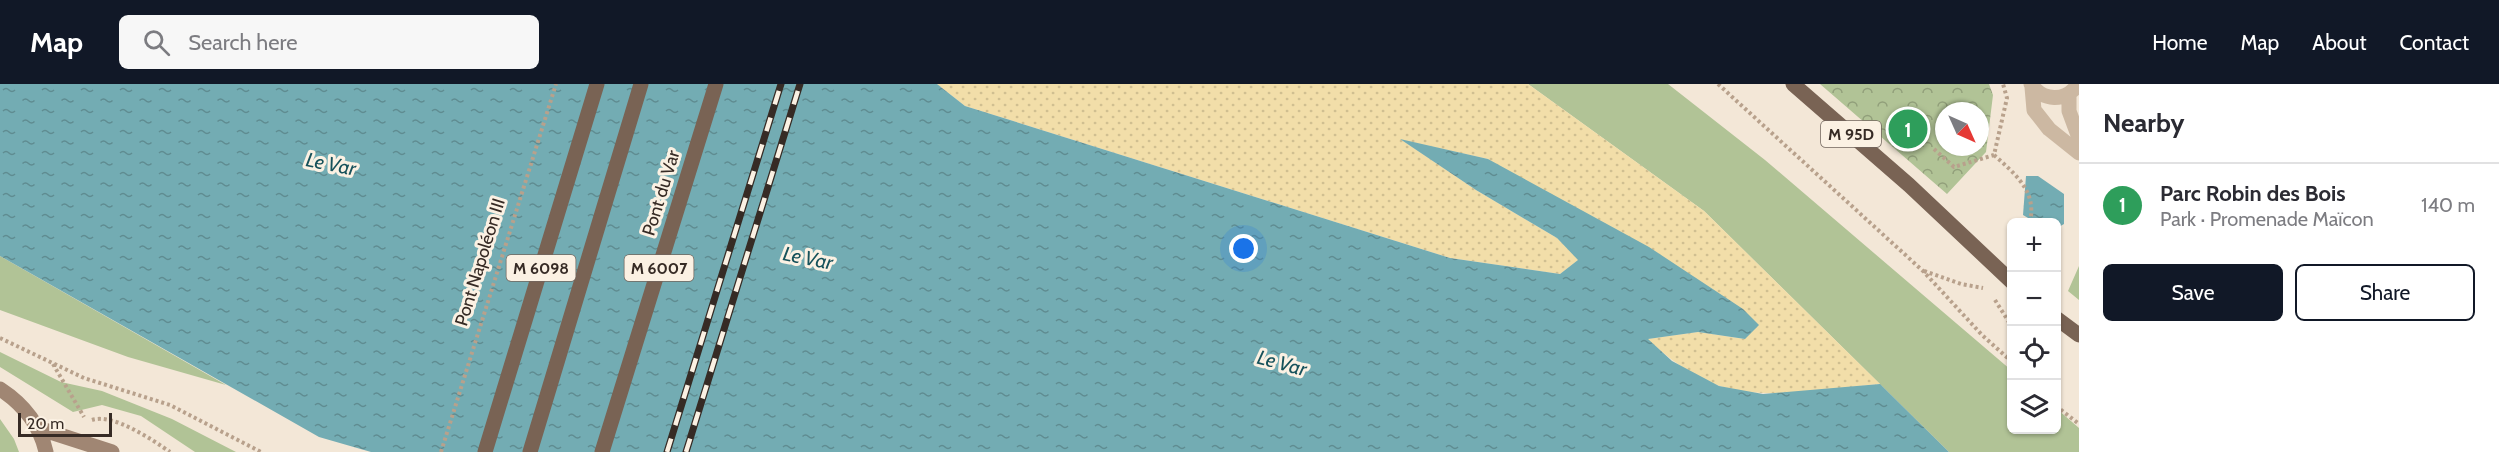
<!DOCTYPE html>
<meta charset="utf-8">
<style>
body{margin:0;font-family:Cabin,sans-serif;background:#f7f7f7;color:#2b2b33}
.controls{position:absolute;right:18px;bottom:18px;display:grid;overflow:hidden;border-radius:9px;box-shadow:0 2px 4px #0004}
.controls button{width:54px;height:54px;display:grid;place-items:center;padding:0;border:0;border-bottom:2px solid #e1e1e2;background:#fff;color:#2b2b33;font:30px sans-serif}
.compass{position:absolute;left:1935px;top:18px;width:54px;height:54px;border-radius:50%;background:#fff;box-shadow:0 2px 4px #0004;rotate:135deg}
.scale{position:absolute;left:18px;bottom:15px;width:94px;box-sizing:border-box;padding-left:6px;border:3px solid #362b25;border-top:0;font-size:16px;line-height:21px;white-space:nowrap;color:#362b25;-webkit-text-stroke:4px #fbf1e3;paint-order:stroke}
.you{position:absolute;left:1244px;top:165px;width:21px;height:21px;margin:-15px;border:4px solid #fff;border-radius:50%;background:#1a73e8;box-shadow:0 0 0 9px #1a73e833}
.badge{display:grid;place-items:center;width:39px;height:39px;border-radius:50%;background:#111827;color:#fff;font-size:20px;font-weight:700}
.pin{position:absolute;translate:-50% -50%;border:3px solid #fff;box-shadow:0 2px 6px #0006}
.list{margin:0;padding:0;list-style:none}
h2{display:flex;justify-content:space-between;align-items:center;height:78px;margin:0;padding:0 24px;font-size:26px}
h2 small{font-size:20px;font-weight:400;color:#7c7c81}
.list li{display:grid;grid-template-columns:39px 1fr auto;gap:18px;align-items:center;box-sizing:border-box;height:84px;padding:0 24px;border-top:2px solid #e1e1e2}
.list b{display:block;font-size:22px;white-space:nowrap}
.list p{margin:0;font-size:20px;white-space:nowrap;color:#7c7c81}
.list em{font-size:20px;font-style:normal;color:#7c7c81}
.actions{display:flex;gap:12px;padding:18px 24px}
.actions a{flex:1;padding:14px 0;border:2px solid #111827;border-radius:9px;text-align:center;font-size:21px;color:#111827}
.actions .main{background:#111827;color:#fff}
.icon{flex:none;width:33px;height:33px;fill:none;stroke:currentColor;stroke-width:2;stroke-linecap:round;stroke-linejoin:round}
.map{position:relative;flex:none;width:2079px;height:368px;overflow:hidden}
header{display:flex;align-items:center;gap:36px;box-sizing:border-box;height:84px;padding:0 30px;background:#111827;color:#fff}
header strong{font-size:28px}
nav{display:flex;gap:33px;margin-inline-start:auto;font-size:21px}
.search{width:420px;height:54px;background:#f7f7f7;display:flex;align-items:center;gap:15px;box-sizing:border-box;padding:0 21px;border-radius:9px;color:#7c7c81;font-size:22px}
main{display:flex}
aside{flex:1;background:#fff}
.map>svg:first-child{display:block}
</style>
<header>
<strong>Map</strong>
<div class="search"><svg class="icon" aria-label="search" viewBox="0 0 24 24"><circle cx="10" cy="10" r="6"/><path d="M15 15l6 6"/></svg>Search here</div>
<nav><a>Home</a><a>Map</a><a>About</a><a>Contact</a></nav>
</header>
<main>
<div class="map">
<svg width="2079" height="368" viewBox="0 0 2079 368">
<defs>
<pattern id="sand-dots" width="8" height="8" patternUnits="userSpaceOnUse" patternTransform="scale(1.5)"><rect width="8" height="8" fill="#f2dea9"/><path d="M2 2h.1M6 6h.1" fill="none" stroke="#d0bf91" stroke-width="1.8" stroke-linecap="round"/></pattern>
<pattern id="park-crowns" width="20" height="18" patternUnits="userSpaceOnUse" patternTransform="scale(1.5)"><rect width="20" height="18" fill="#b1c396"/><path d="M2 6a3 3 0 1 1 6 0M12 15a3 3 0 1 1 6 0" fill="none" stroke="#919f7a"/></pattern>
<pattern id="water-ripples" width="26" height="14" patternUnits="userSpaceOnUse" patternTransform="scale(1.5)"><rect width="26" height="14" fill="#73acb3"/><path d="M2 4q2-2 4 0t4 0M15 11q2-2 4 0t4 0" fill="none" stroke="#5f8c91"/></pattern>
</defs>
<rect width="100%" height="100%" fill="#f3e7d7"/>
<path fill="#b1c396" d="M1528,0H1668L1765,76L2011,286L2012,346H2056L2057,325L2079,344V368H1949L1704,127Z
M0,172L226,301L128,273L0,226Z
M2079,182V216L2068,207Z
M0,268L61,298L102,307L172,335L236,368H195L141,332L102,321L73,328L0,283Z
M0,335L14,355L19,368H0Z"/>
<path fill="url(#sand-dots)" d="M937,0H1528L1704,127L1880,300C1830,304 1768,317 1720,302C1694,294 1667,273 1647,255L1698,248L1745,255L1488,75L1402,56L1476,106L1557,154L1579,176L1560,190L1450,174L965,22Z"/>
<path fill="url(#park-crowns)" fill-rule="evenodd" d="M1820,0H1989L1993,11L1986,68L1947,110ZM1944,27H1980V63H1944Z"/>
<path fill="url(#water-ripples)" d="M0,0H937L965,22L1450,174L1560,190L1578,176L1557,154L1476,106L1400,55L1488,75L1649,163L1743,225L1759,241L1745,255L1698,248L1648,255L1672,277L1719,302L1763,310L1880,300L1949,368H371L319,353L0,172Z
M2026,92H2038L2064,110V140L2057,144L2056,138H2035L2023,131Z"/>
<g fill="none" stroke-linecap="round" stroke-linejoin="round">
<path stroke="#b8a18c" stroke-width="4" stroke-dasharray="3 3" stroke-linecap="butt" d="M1718,0L1923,187L1982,251L2012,278
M1934,65L1954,83L1994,71L2007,14L2003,0
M1994,71C2015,90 2037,107 2030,138
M1924,187L1961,200L1983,204
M1995,216L2012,243
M0,254L84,294L170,321L261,368
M53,280L84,333
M2056,322L2079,340
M92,336C113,329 153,356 170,368
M441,368L556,0"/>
<path stroke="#ccb8a2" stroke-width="15" d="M2031,0C2042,17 2066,19 2078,0
M2032,3L2034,26L2049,45L2079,69
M2069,10V27L2079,54"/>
<path stroke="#a08673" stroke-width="15" d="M0,305C23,320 40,341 46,368
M38,344L112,368"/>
<path stroke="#796354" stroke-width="15" d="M1793,0L1909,101L2012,198
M2056,234L2079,251
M485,368L597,0
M530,368L641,0
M602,368L716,0"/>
<g stroke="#362b25" stroke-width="7">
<path id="rail" d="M667,368L781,0
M686,368L800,0"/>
</g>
<use href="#rail" stroke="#fbf1e3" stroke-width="4.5" stroke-dasharray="14" stroke-linecap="butt"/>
</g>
<g text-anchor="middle" stroke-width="6" stroke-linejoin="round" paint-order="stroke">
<g fill="#fbf1e3" stroke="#71665e" stroke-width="1.5">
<rect x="1821" y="37" width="60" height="26" rx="4.5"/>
<rect x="506.5" y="171" width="69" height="26" rx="4.5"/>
<rect x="624.5" y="171" width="69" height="26" rx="4.5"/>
</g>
<g font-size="16" font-weight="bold" fill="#362b25">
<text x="1851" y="56">M 95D</text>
<text x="541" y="190">M 6098</text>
<text x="659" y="190">M 6007</text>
</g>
<g font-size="18" fill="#362b25" stroke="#fbf1e3">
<text transform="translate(661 109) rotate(-73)" y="6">Pont du Var</text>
<text transform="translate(480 178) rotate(-73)" y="6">Pont Napoléon III</text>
</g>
<g font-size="20" font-style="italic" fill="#17525b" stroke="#fbf1e3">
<text transform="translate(331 80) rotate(11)" y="7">Le Var</text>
<text transform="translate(808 174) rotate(11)" y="7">Le Var</text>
<text transform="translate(1282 279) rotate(15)" y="7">Le Var</text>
</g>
</g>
</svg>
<div class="controls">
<button>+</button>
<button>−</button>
<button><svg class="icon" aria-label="locate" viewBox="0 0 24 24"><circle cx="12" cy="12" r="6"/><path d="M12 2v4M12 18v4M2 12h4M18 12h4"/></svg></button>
<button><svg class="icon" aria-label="layers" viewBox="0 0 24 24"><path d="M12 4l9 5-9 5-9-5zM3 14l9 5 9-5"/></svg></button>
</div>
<svg class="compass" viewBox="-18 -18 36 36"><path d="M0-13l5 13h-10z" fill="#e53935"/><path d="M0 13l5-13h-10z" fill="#7c7c81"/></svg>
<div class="scale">20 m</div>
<div class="you"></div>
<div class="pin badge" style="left:1908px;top:45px;background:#2e9e5b">1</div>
</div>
<aside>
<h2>Nearby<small></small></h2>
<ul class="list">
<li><span class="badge" style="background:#2e9e5b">1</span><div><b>Parc Robin des Bois</b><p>Park · Promenade Maïcon</p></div><em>140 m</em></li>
</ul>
<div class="actions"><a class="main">Save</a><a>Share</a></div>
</aside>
</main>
